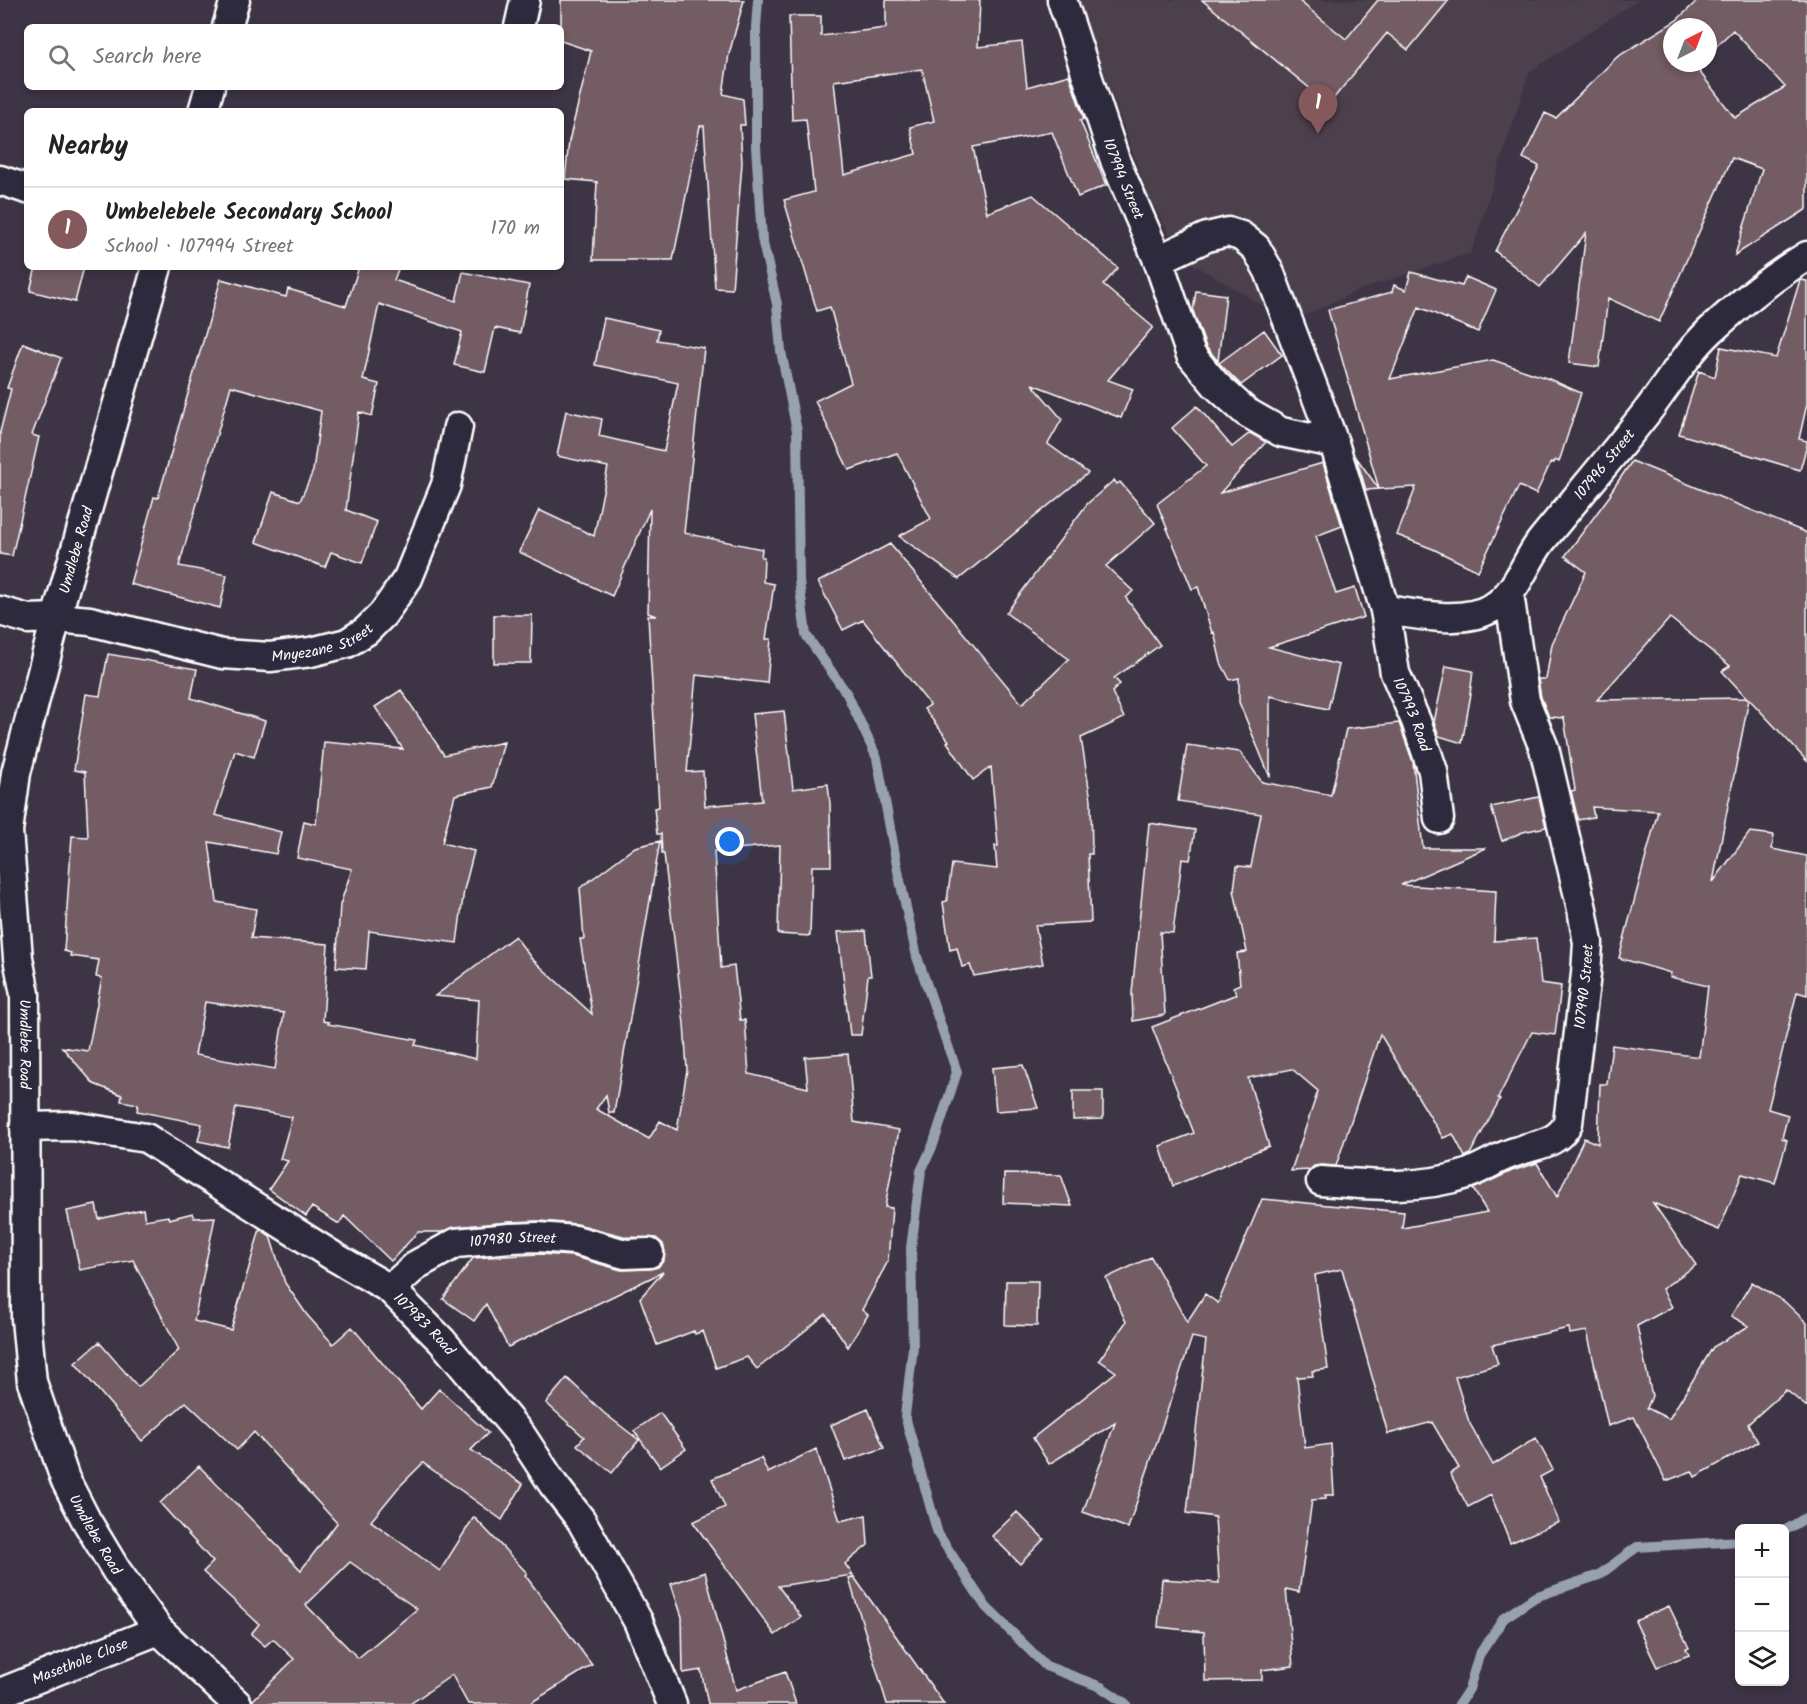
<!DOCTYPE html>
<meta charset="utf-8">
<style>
body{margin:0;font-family:Kalam,sans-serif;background:#f6f6f6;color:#222}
.controls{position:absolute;right:18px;bottom:18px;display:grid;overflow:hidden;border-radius:9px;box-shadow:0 3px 9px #0003}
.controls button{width:54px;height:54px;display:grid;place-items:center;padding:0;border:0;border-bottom:2px solid #e0e0e0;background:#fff;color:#222;font:30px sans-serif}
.compass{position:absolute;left:1663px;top:18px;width:54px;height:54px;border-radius:50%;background:#fff;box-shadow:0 3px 9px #0003;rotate:42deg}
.you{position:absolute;left:730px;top:842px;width:21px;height:21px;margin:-15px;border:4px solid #fff;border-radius:50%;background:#1a73e8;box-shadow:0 0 0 9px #1a73e833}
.badge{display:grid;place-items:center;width:39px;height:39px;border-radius:50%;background:#85585c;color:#fff;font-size:20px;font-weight:700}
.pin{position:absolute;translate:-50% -50px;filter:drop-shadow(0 2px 3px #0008)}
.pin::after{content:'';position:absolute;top:32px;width:21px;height:18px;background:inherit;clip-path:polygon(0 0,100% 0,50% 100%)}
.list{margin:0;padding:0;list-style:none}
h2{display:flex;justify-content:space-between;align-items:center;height:78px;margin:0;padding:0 24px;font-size:26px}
h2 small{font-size:20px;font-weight:400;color:#767676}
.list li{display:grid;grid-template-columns:39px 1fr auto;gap:18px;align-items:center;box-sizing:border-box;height:84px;padding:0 24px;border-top:2px solid #e0e0e0}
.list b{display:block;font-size:22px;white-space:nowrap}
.list p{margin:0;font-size:20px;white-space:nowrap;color:#767676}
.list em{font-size:20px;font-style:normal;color:#767676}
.icon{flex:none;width:33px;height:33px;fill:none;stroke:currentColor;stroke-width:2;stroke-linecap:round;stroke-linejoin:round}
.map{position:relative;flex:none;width:1807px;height:1704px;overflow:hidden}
.search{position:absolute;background:#fff;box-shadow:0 3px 9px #0003;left:24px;top:24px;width:540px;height:66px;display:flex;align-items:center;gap:15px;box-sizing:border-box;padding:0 21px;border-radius:9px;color:#767676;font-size:22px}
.panel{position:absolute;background:#fff;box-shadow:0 3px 9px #0003;left:24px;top:108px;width:540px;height:162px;border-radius:9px}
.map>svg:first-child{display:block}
</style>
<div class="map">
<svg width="1807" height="1704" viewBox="0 0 1807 1704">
<rect width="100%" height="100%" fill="#3d3445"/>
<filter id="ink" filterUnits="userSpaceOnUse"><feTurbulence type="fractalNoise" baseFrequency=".0167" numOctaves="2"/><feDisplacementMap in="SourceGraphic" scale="12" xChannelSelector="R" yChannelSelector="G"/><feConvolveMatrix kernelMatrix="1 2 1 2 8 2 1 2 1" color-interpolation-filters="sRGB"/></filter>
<g filter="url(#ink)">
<path fill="#4d404e" d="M1078,0H1638L1529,72L1471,253L1359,290L1290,322L1183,258L1149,197Z"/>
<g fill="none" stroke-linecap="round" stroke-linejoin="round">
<path stroke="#97a1b0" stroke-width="10" d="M758,0L756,27V146L762,239L777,304L781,351L797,431L799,581L806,635L847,694L877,758L899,876L917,957L957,1072L933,1145L921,1171L911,1248L913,1347L905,1416L938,1534L986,1607L1046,1666L1101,1687L1126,1704
M1784,1531L1807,1517
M1459,1704L1469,1689L1479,1655L1504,1618L1535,1597L1599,1575L1637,1547L1740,1541"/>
</g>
<path fill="#735c63" stroke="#fff" stroke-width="1.5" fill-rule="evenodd" d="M561,0H744L729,54L723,94L743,99L745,125H740L742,163L732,289L715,288L704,126H700L673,260H593L597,182L565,179L569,141L591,51L561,41Z
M886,0H980L978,47L1022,42L1027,87L1069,75L1084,119L1080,120L1106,185L1078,197L1052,132L973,147L987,213L1033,195L1118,268L1103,285L1153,327L1108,380L1133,389L1121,418L1032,384L1062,419L1048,444L1088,473L959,579L899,536L931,519L897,453L849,470L815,401L851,383L830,307L817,311L784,200L814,192L806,119L792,120L789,16H821V36L886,28ZM922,69L934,121L910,127L916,154L844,175L834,81Z
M1202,0H1298L1346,39L1378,0H1449L1408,50L1387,33L1329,104Z
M1698,0H1807V209L1735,255L1762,169L1732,158L1659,322L1608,298L1599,367L1569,363L1586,233L1540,287L1495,251L1539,166L1523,158L1545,113L1556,118L1617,57L1677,20ZM1672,27H1708V54L1733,30L1785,87L1735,118L1695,66L1699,63H1672Z
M36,267H84L75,302L30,291Z
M359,267H399L394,280L456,301L463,272L529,285L520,333L495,328L485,372L454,365L462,332L379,304L363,380L379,384L372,416L359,412L346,510L377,522L362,563L331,552L325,567L256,542L273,492L300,501L313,471L321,411L231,386L179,566L227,575L220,608L130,584L154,497L158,498L221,279L286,297L288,289L346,306Z
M1411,272L1462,286L1466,277L1496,290L1478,332L1419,307L1390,379L1493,360L1549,379L1581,393L1559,462L1555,460L1554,463L1551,462L1536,494L1519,486L1478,571L1433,549L1397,535L1416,487L1379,489L1328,310L1392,292L1394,285L1406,290Z
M1800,280L1807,281V404L1799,439L1807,441V445L1800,470L1679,434L1699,371L1715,377L1721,347L1776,358Z
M1196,291L1226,295L1218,361L1206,347L1193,311Z
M604,318L659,330L657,340L704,348L684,533L762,549L761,557H764L763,582L774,584L766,639H771L767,683L696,675L687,772L703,771L705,806L762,801L752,714L784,711L793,789L828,784L830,804L831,866H812L810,936L778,934L780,845L714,851L721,968L734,966L740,1020H745L749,1074L808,1088L805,1057L848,1054L854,1122L899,1130L885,1207L892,1208L888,1261L862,1310L868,1315L848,1347L826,1314L757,1369L747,1357L716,1368L703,1331L695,1334L694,1331L657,1345L640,1298L663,1272L508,1347L486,1304L474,1321L443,1299L473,1258L538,1254L572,1256L621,1270L650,1269L658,1267L664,1260L665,1252L663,1244L656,1238L627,1237L577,1224L539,1221L509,1222L454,1227L442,1232H418L391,1261L344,1216L339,1224L312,1207L306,1216L269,1189L288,1161L280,1159L292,1117L236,1107L228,1147L198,1141L202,1124L137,1111L138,1104L121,1101L122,1095L94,1084L62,1047L88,1051L102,978L96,977L99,960L70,956L71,953L64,951L72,836L88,837L85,772L74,770L86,694L100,696L108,654L197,669L191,698L265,721L254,757L235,751L215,815L281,832L276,854L209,842L217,902L256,909L251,938L328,944L323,1021L329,1022L328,1024L417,1040L415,1045L476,1059L479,1000L435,996L515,936L531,958L592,1014L580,939H584L580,888L635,847L660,841L614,1113H609L606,1095L596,1109L649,1139L660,1121L677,1130L687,1070L684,1024L664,854H662L661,834H657L654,808L659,807L648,616H656L648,613L650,509L612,596L519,552L539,510L594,536L608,467L557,456L566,411L602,419L599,436L664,451L678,383L595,365ZM205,1002L284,1013L275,1069L195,1055Z
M1264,330L1282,355L1241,385L1219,363Z
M23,343L61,358L32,435L39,437L12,556L0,554V432L11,389L7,388Z
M1197,406L1232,447L1250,433L1266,442L1220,493L1323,463L1342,526L1316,536L1336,594L1355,588L1364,617L1269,647L1339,665L1328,709L1270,696V777L1239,702V678L1230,680L1221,663L1214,632L1212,633L1198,587L1192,589L1157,504L1206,466L1172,428Z
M1356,457L1379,489L1366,490Z
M1632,461L1807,533V761L1749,699L1713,882L1750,832L1774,835L1772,849L1807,856V995L1797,992L1768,1109L1788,1115L1782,1138L1787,1140L1775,1183L1742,1174L1719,1230L1653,1203L1696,1265L1662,1289L1672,1307L1637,1326L1652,1396L1647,1408L1669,1419L1713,1347L1749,1326L1731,1316L1752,1282L1785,1302L1807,1323V1407L1786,1390L1748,1424L1758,1442L1695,1477L1692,1471L1666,1481L1634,1417L1608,1426L1587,1331L1570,1334L1569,1328L1492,1345L1498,1364L1455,1377L1469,1422L1493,1465L1536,1438L1553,1470L1540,1477L1559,1522L1510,1543L1491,1495L1468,1507L1450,1473L1459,1468L1432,1422L1388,1434L1342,1269L1315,1275L1328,1369L1312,1371L1313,1376L1297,1377L1305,1448L1331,1444L1334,1495H1325L1326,1499L1312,1500L1299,1592L1286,1589L1293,1666L1262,1670V1680L1205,1681L1204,1632L1158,1627L1162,1579L1219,1583L1215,1517L1187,1513L1206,1340L1192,1337L1128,1528L1083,1512L1115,1423L1049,1464L1033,1438L1116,1372L1099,1360L1126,1322L1106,1278L1151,1257L1187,1322L1205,1294L1218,1303L1262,1199L1404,1212L1402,1228L1487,1212L1473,1189L1512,1171L1537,1163L1557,1197L1584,1138L1598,1144L1600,1084H1607L1612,1045L1699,1057L1708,986L1670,977L1671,973L1619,958L1658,811L1592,807L1594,817L1578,820L1571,791L1575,790L1564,718L1549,717L1541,697L1538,679H1546L1552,644L1586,572L1565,556L1611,494L1610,493ZM1670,618L1730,666L1722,671L1747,698L1597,700Z
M1114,480L1117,484L1120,482L1155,523L1106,566L1133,591L1126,598L1160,645L1114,678L1120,684L1112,692L1124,718L1081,738L1091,800L1092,854H1088L1091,922L1035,925L1043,964L974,976L970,965L962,967L957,948L950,950L943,902L947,901L952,864L997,869L995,846H998L991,767L973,780L947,742L949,741L924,709L930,705L863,620L843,630L818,582L890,544L1022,704L1069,659L1006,613L1087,504Z
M494,615H532L531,663H494Z
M1446,666L1473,671L1470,694H1471L1462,743L1439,736L1434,722Z
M401,690L444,755L504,742L492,787L455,795L442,843L474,851L464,890L457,943L369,931L366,969L336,967L340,905L352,869L297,858L304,821L316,824L324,742L403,749L375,707Z
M1399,723L1413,762L1423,848H1486L1401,885L1496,891L1494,941L1536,938L1541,983L1561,986L1555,1035L1532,1032L1498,1098L1500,1099L1470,1154L1465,1157L1453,1134L1443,1138L1380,1034L1336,1166L1322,1165L1314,1166L1310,1170L1291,1171L1318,1091L1292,1069L1248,1078L1269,1146L1173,1186L1160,1146L1194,1133L1152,1027L1237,994L1233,987L1240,984L1237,953L1247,952L1234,890L1237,866L1251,867L1261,814L1178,801L1187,745L1240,752L1262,782L1331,795L1346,729Z
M1539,797L1546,827L1523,832L1502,841L1491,807Z
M1149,823L1195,830L1190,860L1182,859L1173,933L1160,932L1165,1015L1133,1021L1132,993Z
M866,931L871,976H868L861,1035H850L838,932Z
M1023,1065L1038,1108L996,1111L992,1068Z
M1073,1091H1103V1119L1073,1120Z
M1004,1174L1061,1175L1072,1206L1003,1203Z
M96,1205L99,1219L143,1209L145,1220L168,1216L169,1219L193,1213L194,1218L215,1217L194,1321L231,1330L260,1229L270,1236L285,1283L307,1315L333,1344L352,1327L421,1409L439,1389L488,1433L471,1450L523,1484L502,1520L423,1463L398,1488L371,1521L440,1571L474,1517L527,1573L525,1575L592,1665L529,1704H468L452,1675L410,1704H253V1700L294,1659L273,1639L265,1646L251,1634L259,1624L203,1572L213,1562L160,1503L199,1466L301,1570L337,1523L254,1432L237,1450L186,1402L142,1441L75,1363L99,1342L138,1387L179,1350L133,1260L80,1270L67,1211ZM350,1562L417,1609L358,1658L306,1605Z
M1006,1281H1038L1037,1326L1005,1325Z
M567,1378L604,1413L639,1440L612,1473L577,1445L584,1437L546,1403Z
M868,1409L884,1448L845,1461L831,1425Z
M660,1413L686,1449L660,1467L634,1431Z
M816,1449L840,1521L866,1515L868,1545L845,1564L853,1575L778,1586L801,1617L775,1635L693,1522L725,1507L712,1479L761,1458L768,1473Z
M1017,1512L1044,1539L1020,1564L992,1536Z
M705,1572L736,1690L785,1672L796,1704H708L701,1670L683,1673L682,1617L671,1584Z
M854,1577L944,1704H887L849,1579Z
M1669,1606L1689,1648L1686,1649L1689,1655L1657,1667L1635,1621Z"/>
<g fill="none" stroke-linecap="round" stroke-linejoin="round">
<g stroke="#fff" stroke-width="33">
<g id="street">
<path id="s1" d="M1062,0L1116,163L1158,260L1191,355L1216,385L1246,412L1281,432L1334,443"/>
<path d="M227,27L235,0"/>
<path d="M519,27L525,0"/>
<path d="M203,111L210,87"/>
<path d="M0,180L27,189"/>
<path id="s2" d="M1158,260L1207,237L1228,232L1241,236L1256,248L1269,271L1334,443L1385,610L1395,673L1416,721L1433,771L1439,819"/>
<path id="s3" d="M157,267L56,618L16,773L8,831L18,958L25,994L26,1319L32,1382L65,1479L86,1520L116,1570L159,1630L237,1704"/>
<path id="s4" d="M1385,610C1418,614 1461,625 1492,608C1517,594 1525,561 1542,540C1577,497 1612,456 1646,413C1667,386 1685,355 1710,331C1738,305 1774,276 1807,256"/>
<path id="s5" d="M0,611L28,619L56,618L90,621L222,654L270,657L311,652L347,643L366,631L383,614L408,578L446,485L458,427"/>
<path id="s6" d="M25,1127L72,1126L146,1138L333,1256L390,1289L442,1341L521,1435L553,1484L581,1520L638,1621L672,1704"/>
<path id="s7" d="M1321,1181C1370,1185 1420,1190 1467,1174C1485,1167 1500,1156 1518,1151C1537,1144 1558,1144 1568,1123L1586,974L1588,943L1582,909L1544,748L1525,701L1509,594"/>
<path id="s8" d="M390,1289L418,1264L456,1243L510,1238L538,1237L575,1240L625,1254L649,1253"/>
<path id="s9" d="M0,1693L159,1630"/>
</g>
</g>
<use href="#street" stroke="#2f2a3d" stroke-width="28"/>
</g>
</g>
<g text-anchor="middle" stroke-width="4.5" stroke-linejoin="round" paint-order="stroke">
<g font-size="15" fill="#fff" stroke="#2f2a3d">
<text dy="5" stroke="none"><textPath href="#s1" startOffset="189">107994 Street</textPath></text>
<text dy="5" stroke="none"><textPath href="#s4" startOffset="292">107996 Street</textPath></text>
<text transform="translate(76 550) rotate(-74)" y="5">Umdlebe Road</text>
<text dy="5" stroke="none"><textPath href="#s5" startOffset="330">Mnyezane Street</textPath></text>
<text dy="5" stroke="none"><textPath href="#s2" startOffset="602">107993 Road</textPath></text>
<text dy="5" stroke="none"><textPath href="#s7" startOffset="400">107990 Street</textPath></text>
<text dy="5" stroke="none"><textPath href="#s3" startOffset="798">Umdlebe Road</textPath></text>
<text dy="5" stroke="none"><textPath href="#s8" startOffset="138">107980 Street</textPath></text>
<text dy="5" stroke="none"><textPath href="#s6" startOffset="458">107983 Road</textPath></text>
<text dy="5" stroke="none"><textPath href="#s3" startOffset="1302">Umdlebe Road</textPath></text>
<text dy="5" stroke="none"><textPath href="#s9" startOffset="86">Masethole Close</textPath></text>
</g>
</g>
</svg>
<div class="controls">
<button>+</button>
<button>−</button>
<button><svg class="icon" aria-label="layers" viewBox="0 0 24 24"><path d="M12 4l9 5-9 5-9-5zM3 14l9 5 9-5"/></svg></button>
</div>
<svg class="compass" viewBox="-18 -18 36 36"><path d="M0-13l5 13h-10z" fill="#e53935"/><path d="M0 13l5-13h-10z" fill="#767676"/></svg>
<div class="you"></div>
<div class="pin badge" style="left:1318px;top:134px">1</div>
<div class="search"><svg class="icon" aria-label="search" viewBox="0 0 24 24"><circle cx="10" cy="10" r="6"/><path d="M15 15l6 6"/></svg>Search here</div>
<section class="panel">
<h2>Nearby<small></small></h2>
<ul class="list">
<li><span class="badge">1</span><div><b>Umbelebele Secondary School</b><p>School · 107994 Street</p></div><em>170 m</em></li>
</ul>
</section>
</div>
